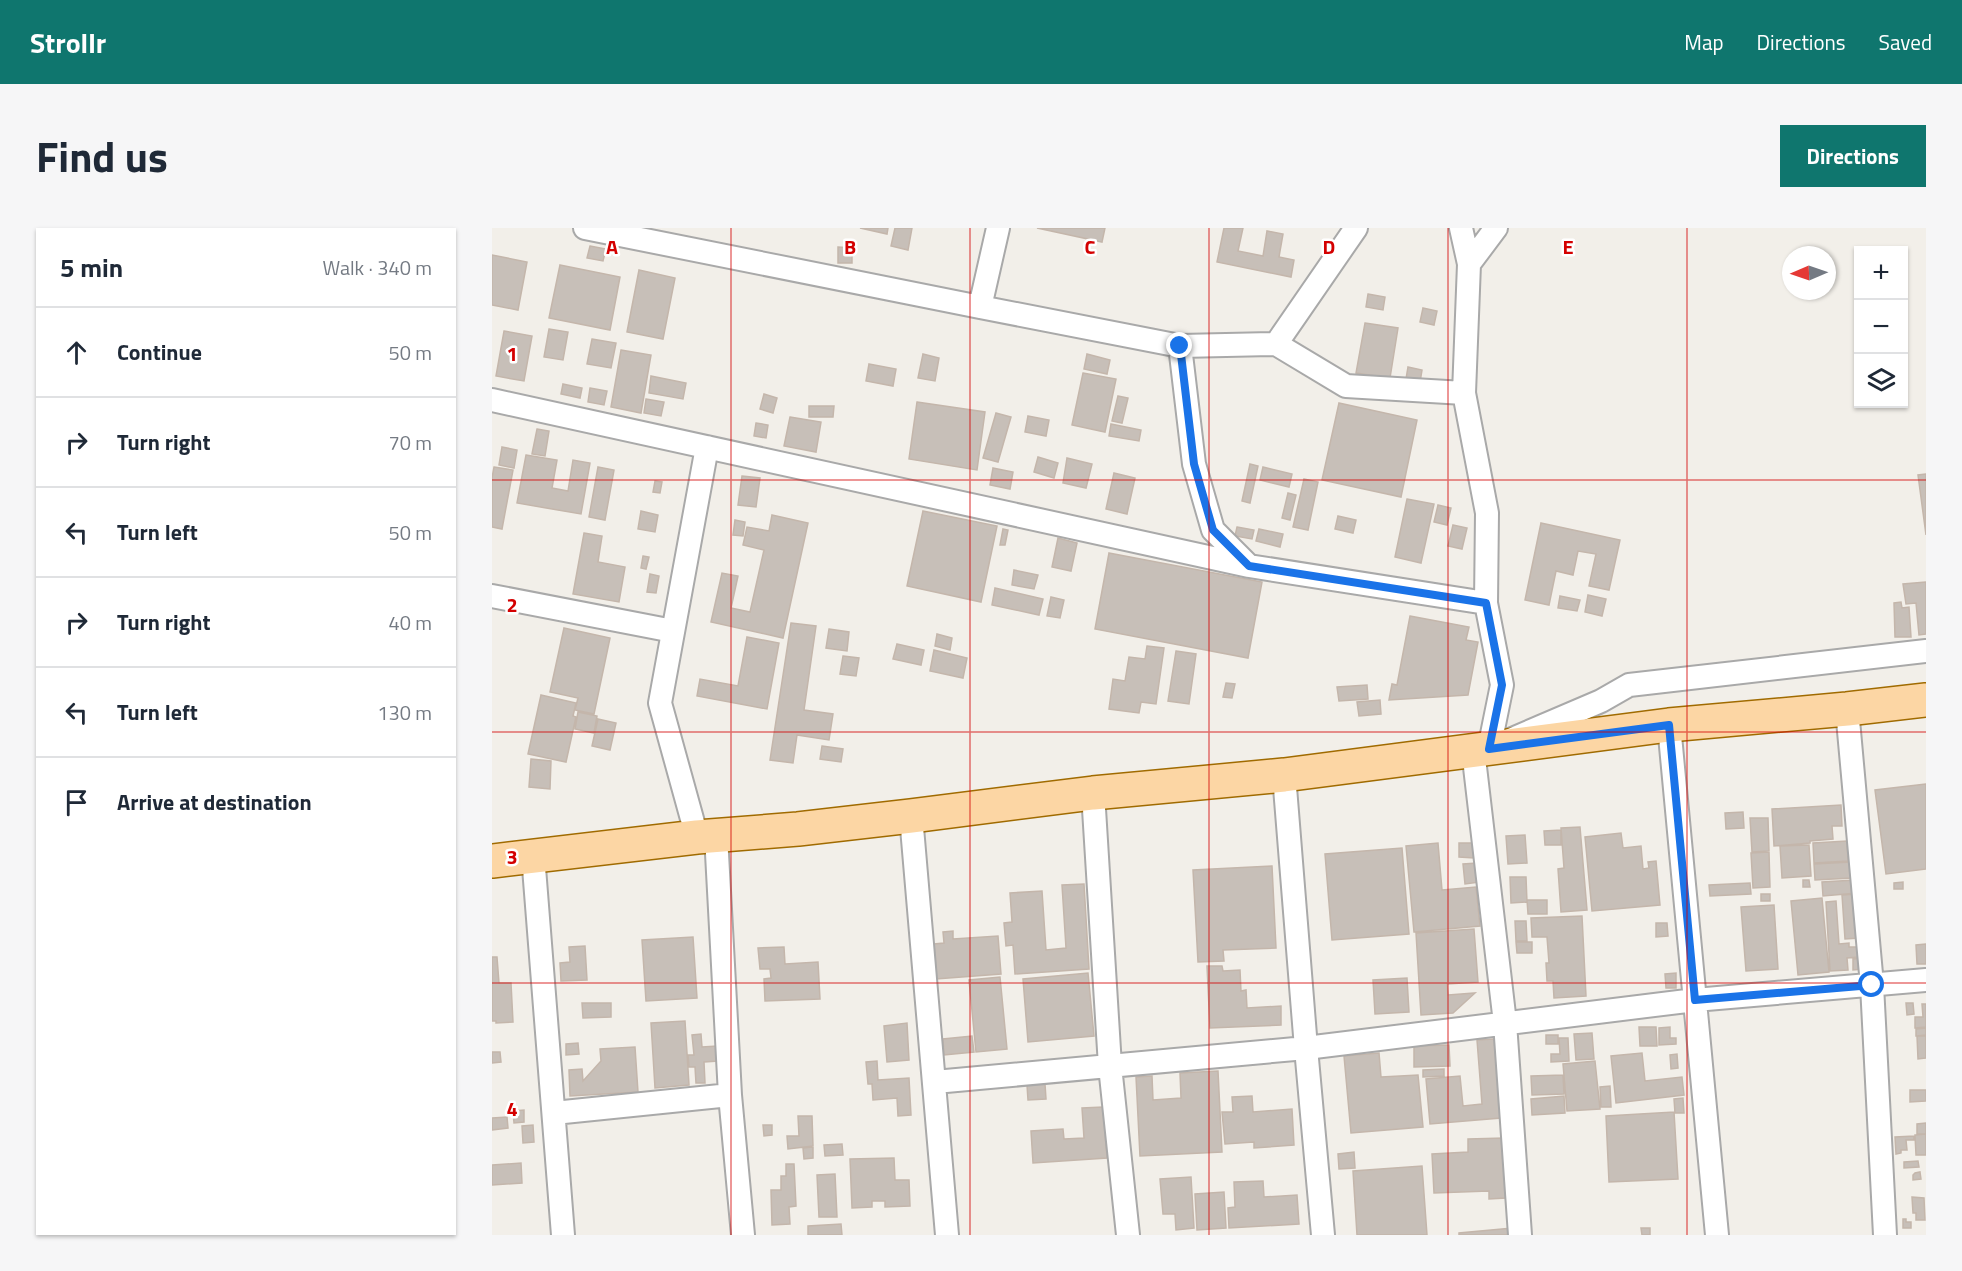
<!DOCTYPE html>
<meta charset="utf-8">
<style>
body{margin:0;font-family:"Titillium Web",sans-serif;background:#f6f6f7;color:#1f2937}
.controls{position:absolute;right:18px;top:18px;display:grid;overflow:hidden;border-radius:0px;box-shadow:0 2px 4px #0004}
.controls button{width:54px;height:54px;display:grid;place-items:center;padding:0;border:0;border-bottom:2px solid #e0e1e3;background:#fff;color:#1f2937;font:30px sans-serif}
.compass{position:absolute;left:1290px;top:18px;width:54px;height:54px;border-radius:50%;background:#fff;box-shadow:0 2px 4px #0004;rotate:268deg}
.stop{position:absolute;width:18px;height:18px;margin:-14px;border:4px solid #1a73e8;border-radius:50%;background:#fff}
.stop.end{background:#1a73e8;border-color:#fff;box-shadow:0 2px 6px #0008}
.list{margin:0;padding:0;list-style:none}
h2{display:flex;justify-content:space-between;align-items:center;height:78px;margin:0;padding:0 24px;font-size:26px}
h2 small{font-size:20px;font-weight:400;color:#747a83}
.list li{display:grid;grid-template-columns:39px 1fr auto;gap:18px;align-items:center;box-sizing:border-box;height:90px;padding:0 24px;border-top:2px solid #e0e1e3}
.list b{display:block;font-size:22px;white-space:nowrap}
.list em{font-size:20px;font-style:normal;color:#747a83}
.icon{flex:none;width:33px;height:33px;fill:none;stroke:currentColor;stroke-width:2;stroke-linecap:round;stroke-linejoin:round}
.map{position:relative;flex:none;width:1434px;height:1007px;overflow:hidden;border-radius:0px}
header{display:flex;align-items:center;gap:36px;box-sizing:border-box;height:84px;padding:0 30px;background:#0f766e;color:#fff}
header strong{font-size:28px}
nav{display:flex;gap:33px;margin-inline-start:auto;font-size:21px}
.intro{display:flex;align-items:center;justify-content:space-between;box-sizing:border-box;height:144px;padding:0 36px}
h1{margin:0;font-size:42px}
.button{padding:15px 27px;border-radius:0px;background:#0f766e;color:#fff;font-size:21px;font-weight:700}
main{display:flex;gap:36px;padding:0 36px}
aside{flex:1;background:#fff;border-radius:0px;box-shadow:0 2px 4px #0004}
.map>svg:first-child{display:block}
</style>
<header>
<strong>Strollr</strong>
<nav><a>Map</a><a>Directions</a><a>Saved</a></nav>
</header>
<div class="intro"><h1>Find us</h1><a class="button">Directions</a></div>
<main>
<aside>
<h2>5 min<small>Walk · 340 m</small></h2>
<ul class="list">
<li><svg class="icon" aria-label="ahead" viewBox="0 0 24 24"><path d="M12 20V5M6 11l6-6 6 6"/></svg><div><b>Continue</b></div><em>50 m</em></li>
<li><svg class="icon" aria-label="right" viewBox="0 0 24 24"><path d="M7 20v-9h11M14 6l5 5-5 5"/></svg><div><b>Turn right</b></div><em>70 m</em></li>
<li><svg class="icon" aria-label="left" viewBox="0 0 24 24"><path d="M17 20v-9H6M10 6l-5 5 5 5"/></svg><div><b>Turn left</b></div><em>50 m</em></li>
<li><svg class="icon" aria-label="right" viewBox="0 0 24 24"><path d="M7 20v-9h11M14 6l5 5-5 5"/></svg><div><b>Turn right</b></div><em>40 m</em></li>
<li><svg class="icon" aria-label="left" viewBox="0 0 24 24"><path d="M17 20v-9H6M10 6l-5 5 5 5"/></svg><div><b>Turn left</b></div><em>130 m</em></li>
<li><svg class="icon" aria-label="arrive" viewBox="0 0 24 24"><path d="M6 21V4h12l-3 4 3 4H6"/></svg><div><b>Arrive at destination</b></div></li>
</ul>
</aside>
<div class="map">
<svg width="1434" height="1007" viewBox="0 0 1434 1007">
<rect width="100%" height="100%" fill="#f2efe9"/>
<path fill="#c7bfb8" stroke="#c4b6ab" stroke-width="1.5" d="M368,0H396L395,6Z
M403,0H420L416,22L399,18Z
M545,0H613L610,14Z
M732,0H751L746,23L771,28L775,3L791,6L787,29L802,32L799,49L725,34Z
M98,18L114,21L111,33L95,30Z
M346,19L360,20V35H346Z
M0,27L35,34L26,82L0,77Z
M68,37L128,49L118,102L57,90Z
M147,42L183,50L171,111L135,104Z
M876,66L893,69L891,82L874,79Z
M931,80L945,83L942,97L928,94Z
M873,95L906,100L898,150L864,145Z
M57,101L76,104L71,132L52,129Z
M12,103L40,108L32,153L4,148Z
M100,111L124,115L119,140L95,136Z
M129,122L159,127L149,185L119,179Z
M431,126L447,130L443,153L426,150Z
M595,126L618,132L615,146L592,141Z
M377,136L404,141L401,158L374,153Z
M916,139L930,142L928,154L914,151Z
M591,145L624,151L613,204L580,197Z
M159,148L194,155L191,171L157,165Z
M71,156L90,160L88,170L69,166Z
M98,160L115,163L112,177L96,174Z
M272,166L285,170L281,185L268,181Z
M626,168L636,170L630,195L620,193Z
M154,171L172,174L169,188L152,185Z
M425,174L493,184L485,242L417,231Z
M847,175L925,192L909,269L830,252Z
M317,178H342L341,189H317Z
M504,185L519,189L506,234L491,230Z
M536,188L557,192L554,208L533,204Z
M298,189L329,194L324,224L292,218Z
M264,195L276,197L274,210L262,208Z
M619,196L649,202L647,213L617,208Z
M45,201L57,203L53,228L40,226Z
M10,219L25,222L22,240L7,237Z
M34,227L65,232L60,260L76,263L81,232L98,235L89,286L25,275Z
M546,229L566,235L562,250L542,244Z
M575,230L600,236L594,260L571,255Z
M758,236L766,238L758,275L750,273Z
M2,239L21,242L10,301L0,299V250Z
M106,239L122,242L113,292L97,289Z
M771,239L800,246L797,259L768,252Z
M501,240L521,244L518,261L498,257Z
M622,245L643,250L635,286L614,281Z
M1434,246V307L1426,247Z
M250,248L268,250L264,279L246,277Z
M812,251L826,254L816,302L801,299Z
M163,253L170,254L168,265L161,264Z
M796,265L804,267L798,292L790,290Z
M915,271L942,276L929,335L903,329Z
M946,277L959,280L955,297L942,294Z
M149,283L166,287L163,304L146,301Z
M431,283L505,298L489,374L415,358Z
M280,287L316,295L291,410L219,394L230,345L246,348L239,380L258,384L272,322L251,317L255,299L277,303Z
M846,288L864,292L861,305L843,301Z
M243,292L253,294L251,308L241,307Z
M1049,295L1128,312L1117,362L1097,358L1104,326L1086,323L1081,347L1064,343L1057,377L1033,372Z
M961,297L975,300L970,321L956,318Z
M745,299L762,302L760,311L743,308Z
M511,301L516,302L513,317H508Z
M767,301L791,306L788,319L764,313Z
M92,305L110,308L106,334L133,339L127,374L81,366Z
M566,310L585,315L579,343L560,339Z
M617,325L770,354L756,430L603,401Z
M151,328L157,329L154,341L149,340Z
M522,342L546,347L542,361L520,357Z
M158,346L167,348L164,365L155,364Z
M1434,354V406L1427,407L1424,375L1414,376L1411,356Z
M503,360L551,371L547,387L500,377Z
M1096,367L1114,371L1110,388L1093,384Z
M1068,368L1088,372L1085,383L1066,380Z
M559,369L572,372L568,390L555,388Z
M1409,374L1410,380L1417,379L1419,409H1403L1402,375Z
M918,388L977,399L974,412L986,414L976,467L897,472L900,456L905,457Z
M299,395L324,398L312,482L341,486L337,512L305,507L301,535L278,532Z
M72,400L118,410L102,486L83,482L86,470L58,464Z
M337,401L357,404L355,423L334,420Z
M445,406L460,410L458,422L443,418Z
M255,409L287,415L275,481L205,468L208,451L246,458Z
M405,416L432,422L429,437L401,431Z
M655,418L672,420L664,476L649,474L647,485L617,481L621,451L633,453L637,429L653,431Z
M442,422L475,430L471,450L438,443Z
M684,423L704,426L697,476L676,473Z
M351,428L367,430L364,448L348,446Z
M734,455L743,456L740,470L731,469Z
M875,457L876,471L847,473L845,459Z
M49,467L84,475L81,488L84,489L74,534L36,526Z
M888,472L889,486L867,488L865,474Z
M86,484L105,488L102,505L83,501Z
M106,491L124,495L118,522L100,518Z
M330,518L351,521L349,534L328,531Z
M39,531L59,533L58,561L37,559Z
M1434,556V641L1394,646L1383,562Z
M1349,577L1350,598H1340L1341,611L1318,613V615L1282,618L1280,581Z
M1251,584L1252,600L1234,601L1233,585Z
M1258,590H1276L1277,623L1260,624Z
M1088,599L1095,682L1069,684L1066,641L1072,640L1069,600Z
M1069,602V617H1053L1052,603Z
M1129,605L1131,620L1149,618L1151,641L1157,640L1156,634L1164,633L1168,677L1100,683L1093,609Z
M1033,607L1035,635L1016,636L1014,608Z
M1355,613L1356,633L1322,635L1321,615Z
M946,615L950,662L984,659L988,698L922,704L914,618Z
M967,615H982V630L967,629Z
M1317,617L1319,648L1290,650L1288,618Z
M910,620L917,706L840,712L833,626Z
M1277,624L1278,659L1261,660L1259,625Z
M1359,634L1360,650L1323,652L1322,636Z
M985,635L987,654L973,656L971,636Z
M780,638L784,720L731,722L732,733L706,734L701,642Z
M1018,649H1034L1035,674L1019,675Z
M1311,652H1317L1318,659H1311Z
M1363,652L1365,665L1331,668L1330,654Z
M1411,654V661H1402V655Z
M1258,655L1259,666L1218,668L1217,657Z
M592,656L597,741L523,746L521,717L514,718L512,695L520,694L518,665L550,663L554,722L574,720L570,657Z
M1269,666H1278V673H1269Z
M1365,666L1368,710L1353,711L1350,667Z
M1330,670L1337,744L1306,747L1299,673Z
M1035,672H1055V686H1036Z
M1344,673L1347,716L1357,715V719H1367V729L1355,730L1356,742L1338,743L1334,674Z
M1282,677L1286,741L1254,743L1249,679Z
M1090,688L1094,768L1062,770L1061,753H1055L1054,735H1057L1055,709H1040L1039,690Z
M1023,693H1034L1035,713H1024Z
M1164,695H1175L1176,708L1164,709Z
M982,701L986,754L955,756L956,767L983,765L961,785L929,787L924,705Z
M461,703V711L506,708L509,746L444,751L442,716L452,715L451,704Z
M201,709L205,770L154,773L150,712Z
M1024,714H1040V725H1025Z
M1434,716V736H1425L1424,717Z
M93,718L95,752L69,753L68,735L78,734L77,719Z
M292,719L293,736L326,734L328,771L273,773L272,751L279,750L278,741H268L266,720Z
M0,729H5L7,755H19L21,794L4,795V793H0Z
M1372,730V741L1361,742V731Z
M715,738H730L731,743L748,742L749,763L754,762L755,780L789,778V797L718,800Z
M596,745L602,808L536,814L531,751Z
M1184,745V760H1174L1173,746Z
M508,749L515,821L484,824L477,752Z
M915,750L917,784L883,786L881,752Z
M90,775H119V789L91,790Z
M1414,775H1421L1422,786L1415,787Z
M1430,776H1434V799L1423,800V789H1431Z
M193,793L197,857L163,860L159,795Z
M415,795L417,832L395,834L392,798Z
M1147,799H1164L1165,818H1148Z
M1178,799V810H1184V816L1167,817V800Z
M1434,800V807L1424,808V801Z
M1100,805L1102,831L1084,832L1082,806Z
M209,806L210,819L225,818L226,833L212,834L213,855H204L203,839H197L196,827H202L200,807Z
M1054,807H1066V816H1054Z
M480,808L482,824L452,827L451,811Z
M1425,808H1434V830L1426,831Z
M1067,810H1076L1077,833L1059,834V826H1068Z
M1002,811L1009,890L938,896L934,851L968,848L971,878L990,876L985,812Z
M86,815L87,826L74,827V816Z
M957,817L958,838L922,839V818Z
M143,819L146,864L78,868L77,842L90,841L91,853L109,833L108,821Z
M0,824H8L9,834L0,835Z
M887,825L889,849L926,847L931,899L859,905L852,828Z
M1150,825L1153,853L1190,849L1192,867L1124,875L1119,828Z
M1185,826L1186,840L1179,841L1178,827Z
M385,833L386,852L417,850L419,887L406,888L405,870L381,872L380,856H376L374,834Z
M1103,833L1108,881L1075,883L1071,836Z
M952,841V848L931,849V842Z
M726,843L730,924L648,928L644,849L660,848L661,872L689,870L688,845Z
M1071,847L1072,866L1040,867L1039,848Z
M553,856L554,871L536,872L535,857Z
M1118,858L1119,879H1109L1108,859Z
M1418,862H1434V873L1418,874Z
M760,868L761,884L800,881L802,917L762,920V914L733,916L730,884H741L740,869Z
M1072,868L1073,885L1040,887L1039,871Z
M1191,870L1192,885H1183L1182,871Z
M611,879L615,930L541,935L539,903L571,901L572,911L592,910L590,880Z
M32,882V894L22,895L21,883Z
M1182,884L1186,951L1117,954L1114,888Z
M306,888H320L321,918L296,921L295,908H307Z
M15,889L16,900L0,902V890Z
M1434,895V906H1425V896Z
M41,897L42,914L31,915L30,898Z
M271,897H280V907L272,908Z
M1434,906V927H1424L1423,907Z
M1422,908V912H1414L1415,922H1409V925L1404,926L1403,909Z
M1012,910L1014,970L997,971V963L942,965L940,926L976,924V911Z
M350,916L351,927L333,928L332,917Z
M321,919V930L312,931L311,920Z
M862,924L863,940L847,941L846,926Z
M402,930L403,952H417L418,978L393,979V973H380V979L360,980L358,931Z
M1426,933L1427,939L1412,940V934Z
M29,935L30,955L0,957V937Z
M294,936H302L304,978L297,979L298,996L280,997L279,962H289V948H294Z
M930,938L935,1007H865L861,943Z
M1428,944L1429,951L1421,952V947L1423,945Z
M343,946L345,989H327L325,947Z
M699,949L702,1000L684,1002L683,986H671L668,951Z
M771,953L772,969L805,967L807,996L737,1000L736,980L743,979L742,954Z
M732,964L734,1000L705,1002L703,966Z
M1420,969L1432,970L1433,992H1424V985H1421Z
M1411,991H1414V994H1419V1000H1411Z
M349,996L350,1007H316V998Z
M1020,1000V1007H967V1005Z
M1149,1000H1158V1007H1150Z"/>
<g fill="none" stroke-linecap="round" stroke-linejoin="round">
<g stroke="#a9a9a9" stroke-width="26">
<path id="minor" d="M93,0L488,79
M506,0L488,79L688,118L702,236L721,302L757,338
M969,0L977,36
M1004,0L977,36L972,165L995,285L994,375L1010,457L997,521L1109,473L1137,457L1434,423
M784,116L854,158L972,165
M688,118L784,116L864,0
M0,172L757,338L994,375
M0,368L181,403
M1355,481L1380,757L1393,1007
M1177,497L1225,1007
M981,522L1013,795L1028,1007
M792,547L814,820L831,1007
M601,565L618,838L636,1007
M419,588L455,1007
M224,607L238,867L251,1007
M205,609L168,475L215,219
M41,627L71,1007
M443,854L814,820L1203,772L1434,752
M62,885L238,867"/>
</g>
<g stroke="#a06b00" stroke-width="36">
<path id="primary" d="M0,633L205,609L306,601L419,588L601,565L792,547L1177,497L1355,481L1434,472"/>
</g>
<use href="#minor" stroke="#fff" stroke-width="22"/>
<use href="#primary" stroke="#fcd6a4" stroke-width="33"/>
</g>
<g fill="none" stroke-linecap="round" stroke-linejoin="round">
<path stroke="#1a73e8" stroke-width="8" d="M688,118L702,236L721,302L757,338L994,375L1010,457L997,521L1177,497L1203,772L1380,757"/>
</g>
<path fill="none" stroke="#d40000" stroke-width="1.5" stroke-opacity="0.55" d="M239,0V1007M478,0V1007M717,0V1007M956,0V1007M1195,0V1007M0,252H1434M0,504H1434M0,755H1434"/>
<g font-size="20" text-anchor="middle" font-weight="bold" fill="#d40000" stroke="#fff" stroke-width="5" stroke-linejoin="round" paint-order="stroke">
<text x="120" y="26">A</text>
<text x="358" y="26">B</text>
<text x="598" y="26">C</text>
<text x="837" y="26">D</text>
<text x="1076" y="26">E</text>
<text x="20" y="133">1</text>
<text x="20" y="384">2</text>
<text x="20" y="636">3</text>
<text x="20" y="888">4</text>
</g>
</svg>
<div class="controls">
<button>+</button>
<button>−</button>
<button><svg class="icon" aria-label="layers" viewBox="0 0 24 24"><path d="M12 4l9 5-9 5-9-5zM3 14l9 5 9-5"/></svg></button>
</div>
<svg class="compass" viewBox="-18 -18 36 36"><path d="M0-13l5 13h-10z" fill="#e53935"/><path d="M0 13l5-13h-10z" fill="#747a83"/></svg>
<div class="stop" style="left:1380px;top:757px"></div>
<div class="stop end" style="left:688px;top:118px"></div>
</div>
</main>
